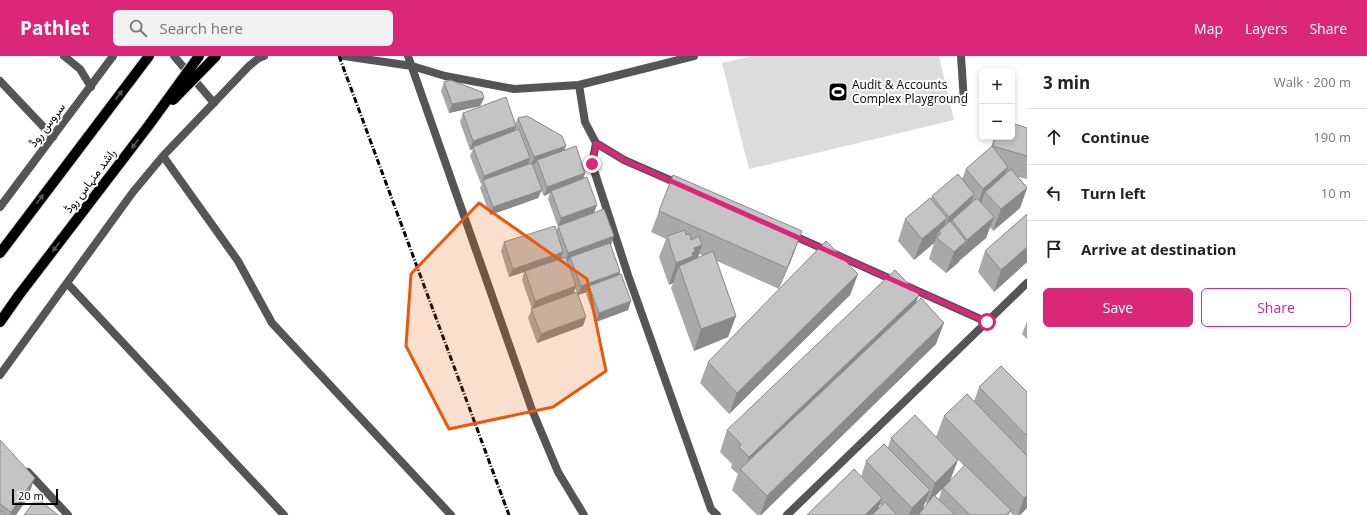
<!DOCTYPE html>
<meta charset="utf-8">
<style>
body{margin:0;font-family:"Open Sans",Vazirmatn,sans-serif;background:#f2f2f2;color:#202124}
.controls{position:absolute;right:12px;top:12px;display:grid;overflow:hidden;border-radius:6px;box-shadow:0 2px 6px #0003}
.controls button{width:36px;height:36px;display:grid;place-items:center;padding:0;border:0;border-bottom:1px solid #e0e0e0;background:#fff;color:#202124;font:20px sans-serif}
.scale{position:absolute;left:12px;bottom:10px;width:46px;box-sizing:border-box;padding-left:4px;border:2px solid #000;border-top:0;font-size:11px;line-height:14px;white-space:nowrap;color:#000;-webkit-text-stroke:3px #fff;paint-order:stroke}
.stop{position:absolute;width:12px;height:12px;margin:-9px;border:3px solid #db2777;border-radius:50%;background:#fff}
.stop.end{background:#db2777;border-color:#fff;box-shadow:0 1px 4px #0008}
.list{margin:0;padding:0;list-style:none}
h2{display:flex;justify-content:space-between;align-items:center;height:52px;margin:0;padding:0 16px;font-size:17px}
h2 small{font-size:13px;font-weight:400;color:#757577}
.list li{display:grid;grid-template-columns:26px 1fr auto;gap:12px;align-items:center;box-sizing:border-box;height:56px;padding:0 16px;border-top:1px solid #e0e0e0}
.list b{display:block;font-size:15px;white-space:nowrap}
.list em{font-size:13px;font-style:normal;color:#757577}
.actions{display:flex;gap:8px;padding:12px 16px}
.actions a{flex:1;padding:9px 0;border:1px solid #db2777;border-radius:6px;text-align:center;font-size:14px;color:#db2777}
.actions .main{background:#db2777;color:#fff}
.icon{flex:none;width:22px;height:22px;fill:none;stroke:currentColor;stroke-width:2;stroke-linecap:round;stroke-linejoin:round}
.map{position:relative;flex:none;width:1027px;height:459px;overflow:hidden}
header{display:flex;align-items:center;gap:24px;box-sizing:border-box;height:56px;padding:0 20px;background:#db2777;color:#fff}
header strong{font-size:19px}
nav{display:flex;gap:22px;margin-inline-start:auto;font-size:14px}
.search{width:280px;height:36px;background:#f2f2f2;display:flex;align-items:center;gap:10px;box-sizing:border-box;padding:0 14px;border-radius:6px;color:#757577;font-size:15px}
main{display:flex}
aside{flex:1;background:#fff}
.map>svg:first-child{display:block}
</style>
<header>
<strong>Pathlet</strong>
<div class="search"><svg class="icon" aria-label="search" viewBox="0 0 24 24"><circle cx="10" cy="10" r="6"/><path d="M15 15l6 6"/></svg>Search here</div>
<nav><a>Map</a><a>Layers</a><a>Share</a></nav>
</header>
<main>
<div class="map">
<svg width="1027" height="459" viewBox="0 0 1027 459">
<rect width="100%" height="100%" fill="#fff"/>
<path fill="#dcdcdc" d="M753,0H939L954,64L749,113L722,7Z"/>
<g fill="none" stroke-linecap="round" stroke-linejoin="round">
<g stroke="#dbdbdb" stroke-width="12">
<path id="primary" d="M0,197L149,0
M0,266L19,239"/>
</g>
<path stroke="#555" stroke-width="8" d="M961,0L964,46"/>
<path stroke="#555" stroke-width="8" d="M64,0L80,13L91,31
M344,0L412,10L445,20L514,33L579,29L694,0
M408,0L532,354L558,416L584,459
M0,25L53,81
M579,29L585,66L596,87L624,104L679,128
M596,87L592,108L628,219L711,453L717,459
M163,100L238,205L272,267L451,459
M0,151L113,0
M790,178L987,266
M67,227L284,459
M0,319L133,136L163,100L249,10L259,2L264,0
M28,416L68,459
M787,459L1027,227"/>
<path stroke="#555" stroke-width="8" d="M174,0L214,47"/>
<use href="#primary" stroke="#000" stroke-width="10"/>
<path stroke="#000" stroke-width="3" stroke-dasharray="6 2 1 2" stroke-linecap="butt" d="M339,0L509,459"/>
<g stroke="#dbdbdb" stroke-width="12" stroke-linecap="butt">
<path id="primary-bridge" d="M173,44L216,0
M19,239L149,69L199,0"/>
</g>
<use href="#primary-bridge" stroke="#000" stroke-width="10"/>
</g>
<path fill="#a9a9a9" fill-rule="evenodd" d="M444,26L484,42L480,50L449,57L441,35Z
M463,57L515,68L518,62L564,94L585,117L583,123L597,149L594,157L610,189L620,216L619,219L631,245L628,254L596,266L586,238L587,236L578,239L583,270L537,287L528,262L532,253L522,224L524,216L509,221L501,195L504,186L556,175L558,171L548,143L550,137L544,140L541,134L538,142L490,159L480,132L482,128H481L470,100L473,93L470,94L460,66ZM575,232L577,236L573,237Z
M1027,72V123L1018,121L1027,131V132L1020,152L993,175L990,171L986,182L959,205V204V206L946,217L929,203L934,187L914,204L898,185L905,163L931,143L932,140L962,123L966,113L991,92L994,81H1012Z
M659,155L794,197L779,233L717,205L736,260L728,281L694,295L671,232L673,227L669,229L659,201L666,183L651,176ZM699,198L704,200L698,202Z
M1027,158V206L994,236L978,216L985,195Z
M858,218L850,239L729,358L700,327L708,306Z
M919,239L916,246L936,288L761,459H757L732,434L738,418L731,412L732,408L720,396L727,374Z
M1027,265V283L1022,278Z
M979,331L1027,336V452L1020,459H1013L1010,456L1009,459H919L921,455L918,459H807L861,421L866,405L888,391L891,382L950,425L964,410L936,381L944,360L974,345ZM942,433L939,443L935,440ZM925,446L927,448L922,455ZM880,448L881,450L878,453Z
M0,384L27,443L16,459H0Z"/>
<path fill="#898989" d="M484,42L480,50L449,57L452,48Z
M516,70L513,79L473,91V93L470,94L473,85Z
M566,90L563,98L537,104L535,108L531,110L534,101Z
M530,102L527,110L483,124L481,128L484,120Z
M1008,111L1000,132L985,136L980,150L976,154L983,133Z
M585,117L582,126L551,135L550,137L544,140L547,131Z
M1027,132L1020,152L993,175L1001,153Z
M542,134L538,142L490,159L493,151Z
M974,138L967,159L952,164L948,176L942,182L949,161Z
M597,149L593,158L558,170V171L561,162Z
M994,161L986,182L959,205L967,184Z
M947,162L939,183L941,177L939,175L934,187L914,204L922,183Z
M802,175L794,197L779,233L787,212Z
M614,180L611,189L570,201L569,204L565,206L568,197Z
M966,185L959,206L946,217L954,196Z
M702,189L695,210H679L673,227L669,229L676,207L694,192Z
M1027,191V206L994,236L1001,214Z
M563,196L560,205L525,215L524,216L509,221L513,213Z
M620,216L617,225L589,230L587,236L578,239L581,230Z
M858,218L850,239L729,358L737,337Z
M576,230L573,239L532,254L535,245Z
M919,239L911,260L743,416L749,401Z
M631,245L628,254L596,266L599,257Z
M736,260L728,281L694,295L701,273Z
M586,261L583,270L537,287L541,278Z
M944,267L936,288L761,459H760L767,440Z
M958,404L950,425L927,448L935,427Z
M35,422L27,443L16,459H10L11,456Z
M930,434L922,455L918,459H909L912,452Z
M1027,439V452L1020,459H1018L1024,442Z
M882,442L876,459H865Z"/>
<path fill="#c4c4c4" stroke="#898989" d="M450,24L482,36L484,42L452,48L444,26Z
M506,41L516,70L473,85L463,57Z
M527,60L562,80L566,90L534,101L518,62Z
M1012,67L1027,72V100L993,90L995,81H1012Z
M519,73L530,102L484,120L473,91Z
M576,90L585,117L547,131L537,104Z
M992,90L1008,111L983,133L966,113Z
M532,107L542,134L493,151L483,124Z
M1011,113L1027,132L1001,153L985,136Z
M958,118L974,138L949,161L932,140Z
M673,119L802,175L787,212L659,155Z
M587,121L597,149L561,162L551,135Z
M930,142L947,162L922,183L905,163Z
M977,142L994,161L967,184L952,164Z
M604,153L614,180L568,197L558,170Z
M1027,158V191L1001,214L985,195Z
M950,165L966,185L954,196L937,182L941,177L939,175Z
M555,170L563,196L513,213L504,186Z
M685,174L686,179L690,178L691,184L699,180L702,189L694,192L695,196L692,197L693,200L676,207L667,180Z
M826,185L858,218L737,337L708,306Z
M610,187L620,216L581,230L570,201Z
M713,195L736,260L701,273L679,210Z
M566,201L576,230L535,245L525,215Z
M895,214L919,239L749,401L739,391L741,388L727,374Z
M621,218L631,245L599,257L589,230Z
M577,236L586,261L541,278L531,253Z
M921,242L944,267L767,440L740,413Z
M1001,310L1027,336V380L979,331Z
M967,338L1027,400V439L1024,442L944,360Z
M915,359L958,404L935,427L891,382Z
M0,384L35,422L11,456L0,448Z
M884,388L930,434L912,452L866,405Z
M965,409L1011,454L1006,459H970L943,432Z
M854,413L882,442L865,459H807Z
M934,439L955,459H920L919,458Z
M37,442L58,459H24Z
M885,446L897,459H872Z
M0,454L6,459H0Z"/>
<defs><path id="oneway-solid" d="M-6-.8H1V-3.2L6.5 0L1 3.2V.8H-6Z"/></defs>
<g fill="#595959">
<use href="#oneway-solid" transform="translate(119 39) rotate(-53)"/>
<use href="#oneway-solid" transform="translate(135 88) rotate(127)"/>
<use href="#oneway-solid" transform="translate(40 143) rotate(-53)"/>
<use href="#oneway-solid" transform="translate(56 191) rotate(127)"/>
</g>
<g fill="none" stroke-linecap="round" stroke-linejoin="round">
<path stroke="#db2777" stroke-width="5" d="M592,108L596,87L624,104L987,266"/>
</g>
<path fill="#e8590c" fill-opacity="0.2" stroke="#e8590c" stroke-width="3" stroke-linejoin="round" d="M479,147L587,223L606,315L553,351L449,373L406,290L411,218Z"/>
<defs>
<g id="stadium-square" transform="scale(1)"><rect x="-9" y="-9" width="18" height="18" rx="4" fill="#000" stroke="#fff"/><path d="M0-5a6.5 5 0 1 0 0 10a6.5 5 0 1 0 0-10ZM-3.5-1.8h7v3.6h-7Z" fill="#fff"/></g>
</defs>
<g fill-rule="evenodd">
<use href="#stadium-square" x="838" y="36"/>
</g>
<g text-anchor="middle" stroke-width="4" stroke-linejoin="round" paint-order="stroke">
<g font-size="12" fill="#000" stroke="#fff" text-anchor="start">
<text x="852" y="33">Audit &amp; Accounts<tspan x="852" dy="14">Complex Playground</tspan></text>
</g>
<g font-size="12" fill="#000" stroke="#fff">
<text transform="translate(47 69) rotate(-53)" y="4">سروس روڈ</text>
<text transform="translate(90 125) rotate(-53)" y="4">راشد منہاس روڈ</text>
</g>
</g>
</svg>
<div class="controls">
<button>+</button>
<button>−</button>
</div>
<div class="scale">20 m</div>
<div class="stop" style="left:987px;top:266px"></div>
<div class="stop end" style="left:592px;top:108px"></div>
</div>
<aside>
<h2>3 min<small>Walk · 200 m</small></h2>
<ul class="list">
<li><svg class="icon" aria-label="ahead" viewBox="0 0 24 24"><path d="M12 20V5M6 11l6-6 6 6"/></svg><div><b>Continue</b></div><em>190 m</em></li>
<li><svg class="icon" aria-label="left" viewBox="0 0 24 24"><path d="M17 20v-9H6M10 6l-5 5 5 5"/></svg><div><b>Turn left</b></div><em>10 m</em></li>
<li><svg class="icon" aria-label="arrive" viewBox="0 0 24 24"><path d="M6 21V4h12l-3 4 3 4H6"/></svg><div><b>Arrive at destination</b></div></li>
</ul>
<div class="actions"><a class="main">Save</a><a>Share</a></div>
</aside>
</main>
